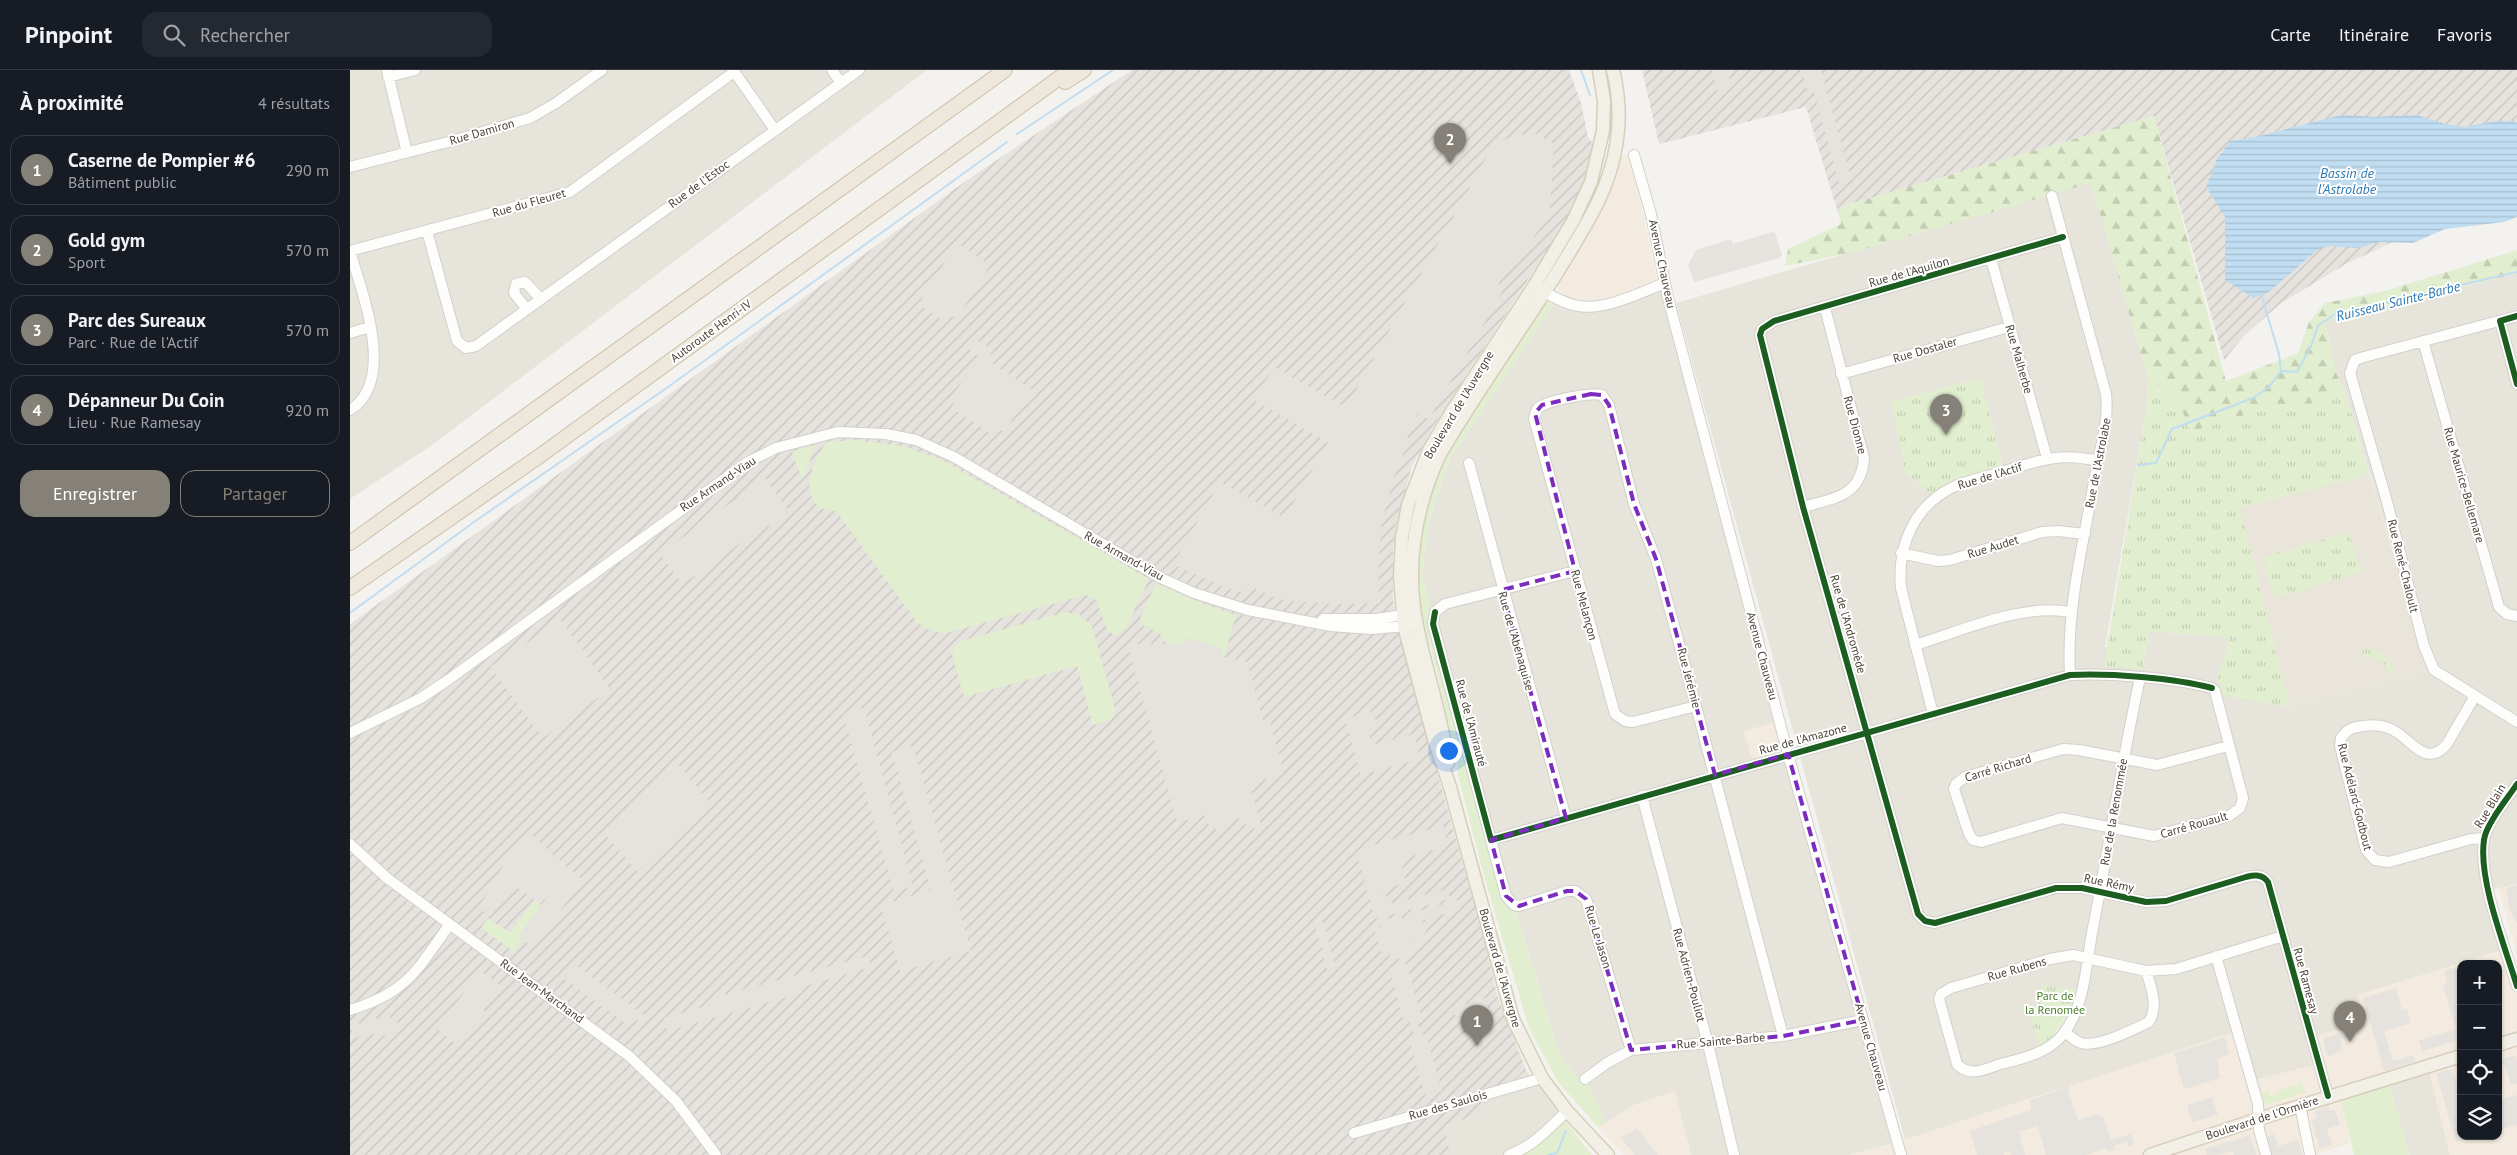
<!DOCTYPE html>
<html lang="fr">
<meta charset="utf-8">
<style>
body{margin:0;font-family:"PT Sans",sans-serif;background:#242831;color:#f1f3f6}
.controls{position:absolute;right:15px;bottom:15px;display:grid;overflow:hidden;border-radius:10px;box-shadow:0 1px 4px #0004}
.controls button{width:45px;height:45px;display:grid;place-items:center;padding:0;border:0;border-bottom:1px solid #363941;background:#171b24;color:#f1f3f6;font:25px sans-serif}
.you{position:absolute;left:1098px;top:680px;width:18px;height:18px;margin:-12px;border:4px solid #fff;border-radius:50%;background:#1a73e8;box-shadow:0 0 0 8px #1a73e833}
.badge{display:grid;place-items:center;width:32px;height:32px;border-radius:50%;background:#868178;color:#fff;font-size:16px;font-weight:700}
.pin{position:absolute;translate:-50% -41px;filter:drop-shadow(0 1px 2px #0008)}
.pin::after{content:'';position:absolute;top:26px;width:18px;height:15px;background:inherit;clip-path:polygon(0 0,100% 0,50% 100%)}
.list{margin:0;padding:0;list-style:none}
h2{display:flex;justify-content:space-between;align-items:center;height:65px;margin:0;padding:0 20px;font-size:21px}
h2 small{font-size:16px;font-weight:400;color:#9ea1a6}
.list li{display:grid;grid-template-columns:32px 1fr auto;gap:15px;align-items:center;box-sizing:border-box;height:70px;margin:0 10px 10px;padding:0 10px;border:1px solid #363941;border-radius:15px}
.list b{display:block;font-size:19px;white-space:nowrap}
.list p{margin:0;font-size:16px;white-space:nowrap;color:#9ea1a6}
.list em{font-size:16px;font-style:normal;color:#9ea1a6}
.actions{display:flex;gap:10px;padding:15px 20px}
.actions a{flex:1;padding:11px 0;border:1px solid #868178;border-radius:15px;text-align:center;font-size:18px;color:#868178}
.actions .main{background:#868178;color:#fff}
.icon{flex:none;width:28px;height:28px;fill:none;stroke:currentColor;stroke-width:2;stroke-linecap:round;stroke-linejoin:round}
.map{position:relative;flex:none;width:2167px;height:1085px;overflow:hidden}
header{display:flex;align-items:center;gap:30px;box-sizing:border-box;height:70px;padding:0 25px;background:#171b24;border-bottom:1px solid #363941}
header strong{font-size:24px}
nav{display:flex;gap:28px;margin-inline-start:auto;font-size:18px}
.search{width:350px;height:45px;background:#242831;display:flex;align-items:center;gap:12px;box-sizing:border-box;padding:0 18px;border-radius:15px;color:#9ea1a6;font-size:19px}
main{display:flex}
aside{flex:1;background:#171b24}
.map>svg:first-child{display:block}
</style>
<header>
<strong>Pinpoint</strong>
<div class="search"><svg class="icon" aria-label="search" viewBox="0 0 24 24"><circle cx="10" cy="10" r="6"/><path d="M15 15l6 6"/></svg>Rechercher</div>
<nav><a>Carte</a><a>Itinéraire</a><a>Favoris</a></nav>
</header>
<main>
<aside>
<h2>À proximité<small>4 résultats</small></h2>
<ul class="list">
<li><span class="badge">1</span><div><b>Caserne de Pompier #6</b><p>Bâtiment public</p></div><em>290 m</em></li>
<li><span class="badge">2</span><div><b>Gold gym</b><p>Sport</p></div><em>570 m</em></li>
<li><span class="badge">3</span><div><b>Parc des Sureaux</b><p>Parc · Rue de l'Actif</p></div><em>570 m</em></li>
<li><span class="badge">4</span><div><b>Dépanneur Du Coin</b><p>Lieu · Rue Ramesay</p></div><em>920 m</em></li>
</ul>
<div class="actions"><a class="main">Enregistrer</a><a>Partager</a></div>
</aside>
<div class="map">
<svg width="2167" height="1085" viewBox="0 0 2167 1085">
<defs>
<pattern id="industrial-furrows" width="10" height="10" patternUnits="userSpaceOnUse" patternTransform="scale(1.25)"><rect width="10" height="10" fill="#e6e2de"/><path d="M-1 1l2-2M0 10L10 0M9 11l2-2" fill="none" stroke="#c7c3bf"/></pattern>
<pattern id="forest-firs" width="22" height="20" patternUnits="userSpaceOnUse" patternTransform="scale(1.25)"><rect width="22" height="20" fill="#e1eecf"/><path d="M5 1l3.5 6h-7zM16 11l3.5 6h-7z" fill="#c3cdb2"/></pattern>
<pattern id="park-tufts" width="24" height="20" patternUnits="userSpaceOnUse" patternTransform="scale(1.25)"><rect width="24" height="20" fill="#e1eecf"/><path d="M3 7l-1-3M5 7V3M7 7l1-3M15 17l-1-3M17 17v-4M19 17l1-3" fill="none" stroke="#c3cdb2"/></pattern>
<pattern id="water-rules" width="6" height="5" patternUnits="userSpaceOnUse" patternTransform="scale(1.25)"><rect width="6" height="5" fill="#c0ddf1"/><path d="M0 2.5h6" fill="none" stroke="#a6bfcf"/></pattern>
</defs>
<rect width="100%" height="100%" fill="#f4f2ee"/>
<path fill="#e7e4dc" fill-rule="evenodd" d="M0,0H577L82,375L0,429Z
M1741,112L1798,308L1796,341L1755,577L1799,561L1881,568L1867,609L1929,635L1940,636L2079,601L1995,322L1986,303L1975,252L2167,203V814L2140,820L2156,879L2008,925L2015,951L1969,994L1902,1011L1705,1020L1555,1070L1326,233ZM1630,309L1653,397L1595,415ZM1719,941L1706,964L1680,946L1688,945Z
M1315,213L1429,651L1394,662L1404,694L1438,684L1547,1072L1499,1085H1341L1325,1022L1286,1034L1255,1053L1235,1009L1226,1007L1209,983L1164,835L1083,554L1072,505L1079,450L1100,388L1207,229L1230,237Z
M2078,996L2100,1085H2059L2038,1008Z
M1176,1000L1213,1048L1173,1085H1100L1094,1055L1125,1046Z"/>
<path fill="#f3ebdf" fill-rule="evenodd" d="M1280,85L1308,212L1257,228L1237,231L1221,228L1209,222L1206,212L1246,150L1262,112L1268,87Z
M1429,651L1438,684L1403,694L1394,661Z
M2167,814V885L2148,818Z
M2156,879L2167,916V1085H2100L2078,996L1989,1023L2000,1073L1966,1085H1499L1547,1072L1887,961L1902,1011L1968,994L1960,968L2015,951L2008,925ZM2111,894H2148V1066H2111Z
M1325,1021L1341,1085H1274L1248,1057L1286,1034Z"/>
<path fill="url(#industrial-furrows)" d="M782,0H1219L1231,33L1238,67L1246,78L1239,102L1219,146L1085,354L1062,396L1046,455L1043,481V530L1052,577L1133,866L1148,928L1176,1000L1125,1046L1095,1055L1100,1085H0V554L620,108Z
M1292,0H2167V138L2070,159L1996,194L1931,233L1895,265L1874,290L1804,46L1496,135L1488,143L1456,37L1309,74Z"/>
<path fill="#eae5da" d="M2019,404L2079,601L1940,637L1889,438Z"/>
<path fill="#e1eecf" d="M1197,231L1204,233L1100,388L1079,450L1072,505L1164,835L1202,961L1209,983L1226,1007L1235,1009L1255,1053L1248,1057L1208,1012L1179,958L1136,813L1109,709L1104,677L1082,582L1070,544L1068,487L1076,436L1083,413L1112,359L1190,236Z
M504,370L553,376L590,389L799,509L776,558L768,565L758,562L746,530L736,525L600,562C586,564 576,560 566,551L486,441L469,438C451,418 462,397 474,375L477,372Z
M465,375L454,407L452,408L442,385L443,381Z
M806,513L851,533L886,545L875,584L871,585L872,579L837,568L835,573L818,575L808,562L790,554L789,551Z
M716,542L730,545L742,556L766,642L761,650L743,655L727,596L614,627L602,585L605,575L611,571Z
M184,830L192,836L168,866L173,870L164,882L131,858L138,848L160,863Z
M2038,1008L2059,1085H2004L1989,1023Z
M1951,1013L1955,1022L1920,1034L1914,1032L1911,1023L1919,1021L1920,1026L1928,1024V1021Z
M1213,1048L1242,1085H1173L1178,1082Z"/>
<path fill="url(#forest-firs)" d="M1804,46L1876,311L1948,283L1959,252L1975,233L2035,221L2167,180V203L1975,252L1986,303L1995,322L1970,333L1931,336L1911,340L1840,362L1828,331L1798,308L1741,113L1508,181L1435,196L1438,179L1491,154L1488,143L1496,135Z"/>
<path fill="url(#park-tufts)" d="M1630,308L1653,397L1595,415L1582,424L1556,404L1541,332Z
M1798,308L1828,331L1841,362L1911,340L1931,336L1970,333L1995,322L2019,404L1890,438L1940,637L1873,626L1867,609L1880,568L1799,561L1793,600L1754,596L1796,341Z
M1999,462L2011,502L1926,528L1914,498L1917,497L1914,487Z
M2019,578C2034,579 2040,590 2044,603L2039,605C2036,592 2027,585 2013,588L2012,581Z
M1691,915L1726,919C1718,945 1709,961 1690,980L1680,946L1688,945Z"/>
<path fill="#e6e3df" d="M1362,0H1377L1382,17L1368,21Z
M1452,0H1471L1501,109L1489,112L1464,23L1457,19Z
M1183,62L1204,74L1200,139L1168,194L1161,191L1148,213L1155,217L1079,349L1068,344L1056,366L1060,369L1046,400L1032,450L1028,496L1030,533L977,534L927,529L898,515L893,523L880,519L823,495L870,412L935,448L978,372L904,330L924,297L996,338L1145,72Z
M1422,162L1425,163L1432,185L1429,188L1344,212L1338,195L1346,180L1381,169L1383,174Z
M607,173L640,195L609,245L600,248L597,253L572,237L576,232L571,229Z
M624,268L641,279L638,283L641,285L640,292L682,320L654,362L649,360L644,366L602,338L604,333L600,330L629,286L618,278Z
M415,408L440,443L423,455L410,459L336,512L332,513L310,484Z
M211,550L260,619L193,668L140,597Z
M837,568L873,579L871,586L897,592L914,654L920,653L934,703L900,714L912,759L896,758L895,751L890,752L887,743L882,744V752L879,756L867,760L859,756L854,745L827,753L778,576L794,573L818,575L835,573Z
M514,638L563,816L544,822L493,644Z
M1023,641L1027,656L1018,659L1022,675L1064,664L1071,689L1011,705L995,649Z
M563,676L621,881L550,901L531,835L581,820L542,682Z
M329,695L362,735L287,801L253,762Z
M1093,756L1098,776L1051,789L1056,813L1030,820L1047,838L1050,837L1049,832L1097,819L1100,829L1025,849L1008,787L1014,785L1012,778Z
M178,762L217,797L190,834L163,815L140,846L128,837L151,805L149,802Z
M218,798L233,810L219,822L221,826L184,877L168,867Z
M2167,815V852H2166L2159,837L2156,818Z
M1108,830L1111,839L1071,851L1079,856L1068,875L1064,873L1062,885L1041,891L1039,883L1032,885L1024,859L1032,857L1030,851L1051,845L1053,850L1061,847L1062,843Z
M974,852L986,900L978,902L965,854Z
M518,886L521,897L451,917L452,923L317,961L314,948L363,934L362,928Z
M1056,893L1072,948L1066,950L1071,965L1076,964L1092,1021L1075,1026L1059,969L1064,967L1060,951L1054,953L1039,898Z
M224,894L296,946L293,950L282,951L278,955L213,908Z
M2111,896L2110,970L2072,981L2069,970L2106,959L2093,916L2097,914L2094,901Z
M129,900L150,915L133,940L136,942L109,976L88,960Z
M2046,918L2052,940L2057,939L2061,953L2034,961L2043,991L2063,985L2065,992L2034,1001L2013,928Z
M1136,928L1140,946L1117,953L1115,947L1101,944L1099,939Z
M39,945L41,951L46,949L50,961L33,966L19,964L4,968L0,956Z
M2004,959L2012,963L1990,970L1993,980L1980,986L1976,983L1973,968Z
M1875,967L1879,984L1867,989L1870,1008L1834,1019L1824,983Z
M2165,985L2167,990V1014L2161,1015L2155,995L2148,997V990Z
M2102,999L2111,1028V1066H2127L2106,1072L2086,1003Z
M1720,1016L1718,1022L1728,1050L1747,1044L1754,1048L1761,1070L1781,1064L1784,1074L1778,1076L1777,1072L1764,1075L1765,1080L1758,1082L1756,1078L1735,1085H1696L1688,1056L1669,1062L1675,1085H1661L1659,1081L1653,1083L1654,1085H1627L1620,1061L1681,1040L1680,1030Z
M2167,1025V1055L2148,1060V1030Z
M1862,1027L1868,1045L1842,1052L1837,1035Z
M1979,1036L1980,1041L1985,1039L1990,1055L1977,1059L1982,1075L1970,1079L1961,1050L1967,1048L1965,1041Z
M1287,1058L1308,1085H1285L1271,1068Z
M1924,1064L1928,1076L1948,1070L1952,1085H1921L1916,1067Z
M1900,1065L1906,1085H1884L1883,1081L1868,1085H1857L1855,1079Z"/>
<path fill="url(#water-rules)" d="M1991,45L2026,47L2067,45L2095,54L2113,57L2147,51H2165L2167,53V147L2154,152L2095,159L2063,173L2029,172L2008,178L1978,176L1967,180L1919,222L1903,228L1875,210V147L1856,117L1867,89L1880,71L1906,67Z"/>
<g fill="none" stroke-linecap="round" stroke-linejoin="round">
<path stroke="#c0ddf1" stroke-width="2" d="M1231,0L1240,25
M667,64L763,0
M1931,301L1947,302L1961,276L1968,256L1985,244L2167,202
M1789,395L1806,393L1822,359L1903,328L1919,317L1931,301L1929,284L1911,224
M0,543L124,452L318,317L657,72
M1198,1085L1207,1083L1216,1061"/>
<g stroke="#d2d0cb" stroke-width="12">
<path id="minor" d="M37,0L57,83
M383,0L425,60
M482,0L491,13
M38,7L65,0
M1284,85L1301,144L1318,228L1438,684L1551,1085
M0,97L102,71L180,48L206,33L252,0
M1702,126L1756,324C1759,351 1751,374 1746,400C1735,468 1716,536 1720,605
M77,161L107,271L116,278L126,276L509,0
M1713,167L1424,251L1412,259L1410,265L1453,437L1568,844L1575,851L1585,853L1706,818H1732L1796,832L1816,831L1896,807C1905,805 1912,804 1918,812L1978,1026
M0,181L220,122L384,2
M0,181C12,223 47,311 0,340
M1641,189L1697,388
M1189,219C1202,226 1215,234 1229,236C1254,241 1292,222 1315,213
M176,238L164,223L166,214L175,212L190,228
M2167,246L2014,287L2005,290L2000,303L2037,432L2074,576L2084,600L2167,652
M2150,251L2167,314
M0,263L20,257
M2073,271L2149,537L2157,544L2167,546
M1491,304L1659,257
M1119,393L1216,748
M1453,437C1484,428 1511,427 1514,388L1475,238
M1551,483L1588,491L1600,490L1692,462L1708,461L1735,464
M1225,501L1095,534L1085,542L1083,554L1156,826L1164,835L1169,836L1217,821H1225L1236,829L1281,980
M973,549H1026L1060,544
M1565,575C1612,561 1672,533 1720,542
M1790,608C1772,691 1759,774 1743,858C1736,891 1736,934 1714,963C1699,983 1674,988 1651,994C1635,999 1620,1008 1607,994L1589,929L1591,924L1601,918L1700,889L1723,885L1796,901L1826,899L1933,866
M2125,626L2097,674C2078,697 2064,674 2048,663C2038,656 2026,654 2014,656C2003,657 1997,659 1991,668L1990,676L2016,780L2025,790L2039,792L2121,769L2134,768
M1346,636L1283,652L1275,651L1265,644L1184,349C1185,344 1186,338 1191,336C1202,330 1241,322 1252,325L1259,335L1284,434L1306,489L1346,636L1433,966
M1583,644L1551,518C1547,476 1564,436 1603,417C1618,410 1635,407 1651,402C1688,391 1708,382 1748,391
M0,663L71,628L98,610L396,393L426,378L488,362L536,364L566,370L604,387L811,508L844,523L898,540L981,556L1020,559L1059,556
M2167,714C2158,728 2136,754 2134,770C2128,809 2155,877 2167,916
M1292,726L1358,974L1384,1085
M1141,770L1720,605C1760,603 1824,608 1862,618L1865,621L1893,728L1890,738L1879,746L1804,766L1712,748L1631,772L1623,770L1619,764L1604,719L1606,714L1615,707L1713,679L1729,680L1807,695L1878,676
M0,774L37,808L279,986L326,1031L366,1085
M1866,886L1908,1034L1909,1060L1916,1085
M0,940C57,923 67,900 100,854
M1715,962C1720,966 1725,971 1731,973C1748,978 1784,959 1799,952C1809,936 1801,917 1796,901
M1235,1009L1257,993L1281,980L1433,966L1513,950
M1950,1035L1960,1085
M1004,1063L1192,1008
M1159,1085C1184,1076 1199,1058 1217,1041"/>
</g>
<g stroke="#d6cebb" stroke-width="15">
<path id="major" d="M1249,0L1254,31L1253,61L1241,112L1223,151L1184,216L1102,341L1079,380L1058,435L1052,467L1050,506L1054,556L1084,669L1100,717L1163,949L1192,1008L1217,1041L1258,1085
M1098,693C1092,646 1076,602 1067,556C1055,498 1065,439 1089,386C1127,320 1173,258 1213,193C1231,163 1251,133 1261,98C1270,67 1271,32 1263,0
M2148,975L2167,969
M1800,1085L1908,1049L2111,986"/>
</g>
<g stroke="#ccbfa9" stroke-width="16">
<path id="highway" d="M715,12L734,0
M0,473L655,0
M0,518L191,385L720,0"/>
</g>
<use href="#minor" stroke="#fdfdfc" stroke-width="10"/>
<use href="#major" stroke="#f2efe6" stroke-width="12"/>
<use href="#highway" stroke="#ede8db" stroke-width="14"/>
<g stroke="#fff" stroke-width="9">
<path id="cycleway" d="M1713,167L1424,251L1412,259L1410,265L1453,437L1568,844L1575,851L1585,853L1706,818H1732L1796,832L1816,831L1896,807C1905,805 1912,804 1918,812L1978,1026
M2167,246L2150,251L2167,314
M1085,542L1083,554L1141,770L1720,605C1760,603 1824,608 1862,618
M2167,714C2158,728 2136,754 2134,770C2128,809 2155,877 2167,916"/>
</g>
<use href="#cycleway" stroke="#1b5e20" stroke-width="6"/>
</g>
<path fill="none" stroke="#7b2cbf" stroke-width="4" stroke-dasharray="10 6" stroke-linejoin="round" d="M1241,324L1252,325L1259,335L1284,434L1306,489L1365,705L1438,684L1513,950L1433,966L1281,980L1236,829L1225,821H1217L1169,836L1156,826L1141,770L1216,748L1152,520L1225,501L1185,343L1192,335Z"/>
<g text-anchor="middle" stroke-width="4" stroke-linejoin="round" paint-order="stroke">
<g font-size="12" fill="#4b4439" stroke="#fff">
<text transform="translate(132 62) rotate(-16)" y="4">Rue Damiron</text>
<text transform="translate(349 114) rotate(-36)" y="4">Rue de l'Estoc</text>
<text transform="translate(179 133) rotate(-16)" y="4">Rue du Fleuret</text>
<text transform="translate(1312 194) rotate(78)" y="4">Avenue Chauveau</text>
<text transform="translate(1559 202) rotate(-16)" y="4">Rue de l'Aquilon</text>
<text transform="translate(361 261) rotate(-36)" y="4">Autoroute Henri-IV</text>
<text transform="translate(1575 280) rotate(-16)" y="4">Rue Dostaler</text>
<text transform="translate(1669 289) rotate(74)" y="4">Rue Malherbe</text>
<text transform="translate(1109 335) rotate(-59)" y="4">Boulevard de l'Auvergne</text>
<text transform="translate(1505 355) rotate(75)" y="4">Rue Dionne</text>
<text transform="translate(1748 393) rotate(-79)" y="4">Rue de l'Astrolabe</text>
<text transform="translate(1640 406) rotate(-17)" y="4">Rue de l'Actif</text>
<text transform="translate(368 414) rotate(-34)" y="4">Rue Armand-Viau</text>
<text transform="translate(2114 415) rotate(74)" y="4">Rue Maurice-Bellemare</text>
<text transform="translate(1643 477) rotate(-17)" y="4">Rue Audet</text>
<text transform="translate(774 486) rotate(29)" y="4">Rue Armand-Viau</text>
<text transform="translate(2053 496) rotate(76)" y="4">Rue René-Chaloult</text>
<text transform="translate(1234 535) rotate(75)" y="4">Rue Melançon</text>
<text transform="translate(1498 554) rotate(74)" y="4">Rue de l'Andromède</text>
<text transform="translate(1166 571) rotate(74)" y="4">Rue de l'Abénaquise</text>
<text transform="translate(1412 586) rotate(75)" y="4">Avenue Chauveau</text>
<text transform="translate(1339 608) rotate(75)" y="4">Rue Jérémie</text>
<text transform="translate(1121 653) rotate(75)" y="4">Rue de l'Amirauté</text>
<text transform="translate(1453 669) rotate(-15)" y="4">Rue de l'Amazone</text>
<text transform="translate(1648 698) rotate(-17)" y="4">Carré Richard</text>
<text transform="translate(2005 727) rotate(76)" y="4">Rue Adélard-Godbout</text>
<text transform="translate(2140 736) rotate(-59)" y="4">Rue Blain</text>
<text transform="translate(1764 742) rotate(-80)" y="4">Rue de la Renommée</text>
<text transform="translate(1844 755) rotate(-16)" y="4">Carré Rouault</text>
<text transform="translate(1759 813) rotate(12)" y="4">Rue Rémy</text>
<text transform="translate(1248 867) rotate(73)" y="4">Rue Le Jason</text>
<text transform="translate(1150 898) rotate(74)" y="4">Boulevard de l'Auvergne</text>
<text transform="translate(1667 899) rotate(-16)" y="4">Rue Rubens</text>
<text transform="translate(1339 905) rotate(75)" y="4">Rue Adrien-Pouliot</text>
<text transform="translate(1956 911) rotate(75)" y="4">Rue Ramesay</text>
<text transform="translate(192 921) rotate(36)" y="4">Rue Jean-Marchand</text>
<text transform="translate(1371 971) rotate(-5)" y="4">Rue Sainte-Barbe</text>
<text transform="translate(1521 977) rotate(74)" y="4">Avenue Chauveau</text>
<text transform="translate(1098 1035) rotate(-16)" y="4">Rue des Saulois</text>
<text transform="translate(1912 1048) rotate(-18)" y="4">Boulevard de l'Ormière</text>
</g>
<g font-size="12" fill="#4a7f2a" stroke="#fff">
<text x="1705" y="930">Parc de<tspan x="1705" dy="14">la Renomée</tspan></text>
</g>
<g font-size="14" font-style="italic" fill="#2e7ab2" stroke="#fff">
<text x="1997" y="108">Bassin de<tspan x="1997" dy="16">l'Astrolabe</tspan></text>
<text transform="translate(2048 231) rotate(-14)" y="5">Ruisseau Sainte-Barbe</text>
</g>
</g>
</svg>
<div class="controls">
<button>+</button>
<button>−</button>
<button><svg class="icon" aria-label="locate" viewBox="0 0 24 24"><circle cx="12" cy="12" r="6"/><path d="M12 2v4M12 18v4M2 12h4M18 12h4"/></svg></button>
<button><svg class="icon" aria-label="layers" viewBox="0 0 24 24"><path d="M12 4l9 5-9 5-9-5zM3 14l9 5 9-5"/></svg></button>
</div>
<div class="you"></div>
<div class="pin badge" style="left:1127px;top:976px">1</div>
<div class="pin badge" style="left:1100px;top:94px">2</div>
<div class="pin badge" style="left:1596px;top:365px">3</div>
<div class="pin badge" style="left:2000px;top:972px">4</div>
</div>
</main>
